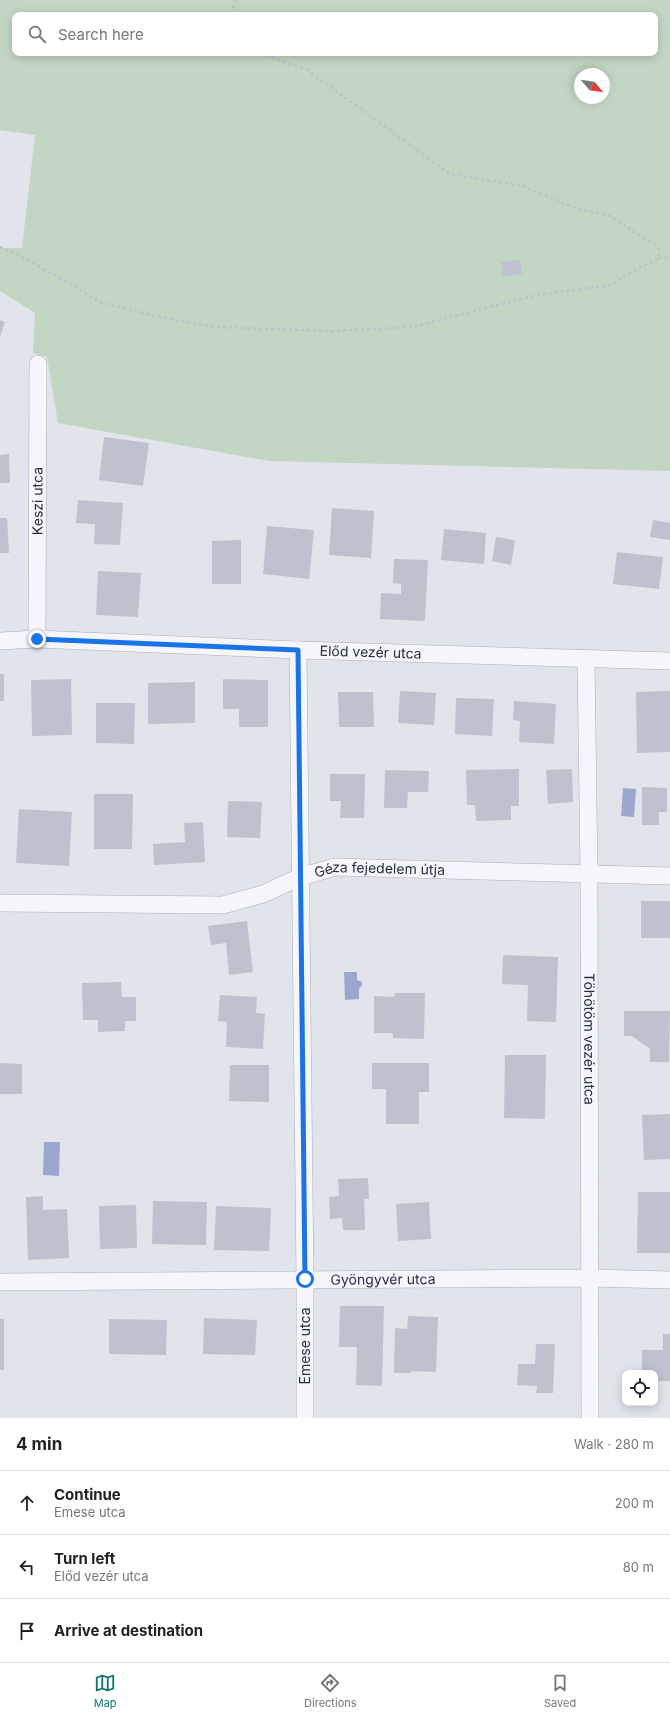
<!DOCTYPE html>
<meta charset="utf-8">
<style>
body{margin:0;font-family:Inter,sans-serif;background:#f6f6f6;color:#222}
.controls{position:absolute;right:12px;bottom:12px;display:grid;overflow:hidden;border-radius:8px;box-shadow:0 2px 10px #0003}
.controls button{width:36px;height:36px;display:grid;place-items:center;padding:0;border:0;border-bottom:1px solid #e0e0e0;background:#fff;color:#222;font:20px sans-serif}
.compass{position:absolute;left:574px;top:68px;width:36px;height:36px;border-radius:50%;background:#fff;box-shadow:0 2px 10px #0003;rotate:119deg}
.stop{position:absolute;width:12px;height:12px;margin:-9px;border:3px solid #1a73e8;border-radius:50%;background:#fff}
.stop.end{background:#1a73e8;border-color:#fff;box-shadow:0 1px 4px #0008}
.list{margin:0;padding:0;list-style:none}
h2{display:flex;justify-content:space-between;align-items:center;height:52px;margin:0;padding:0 16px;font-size:17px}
h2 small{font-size:13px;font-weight:400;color:#767676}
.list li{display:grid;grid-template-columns:26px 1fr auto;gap:12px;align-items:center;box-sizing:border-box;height:64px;padding:0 16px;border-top:1px solid #e0e0e0}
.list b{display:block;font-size:15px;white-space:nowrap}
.list p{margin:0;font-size:13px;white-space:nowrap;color:#767676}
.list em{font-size:13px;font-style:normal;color:#767676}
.icon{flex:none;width:22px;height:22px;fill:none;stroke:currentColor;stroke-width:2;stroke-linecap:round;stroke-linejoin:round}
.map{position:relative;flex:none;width:670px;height:1418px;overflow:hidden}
.search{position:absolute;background:#fff;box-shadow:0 2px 10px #0003;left:12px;right:12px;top:12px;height:44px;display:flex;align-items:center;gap:10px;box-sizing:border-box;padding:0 14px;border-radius:8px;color:#767676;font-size:15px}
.sheet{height:244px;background:#fff}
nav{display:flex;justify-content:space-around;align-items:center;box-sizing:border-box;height:56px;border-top:1px solid #e0e0e0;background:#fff;font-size:11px;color:#767676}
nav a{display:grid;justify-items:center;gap:2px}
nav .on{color:#0f766e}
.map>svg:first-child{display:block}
</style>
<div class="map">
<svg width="670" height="1418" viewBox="0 0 670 1418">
<rect width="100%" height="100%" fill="#e2e4ec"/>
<path fill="#c3d6c3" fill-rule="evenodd" d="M0,0H670V471L269,461L58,423L47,357L33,353L35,313L0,291V248H22L35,135L0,130ZM15,15H655V53H15ZM580,74H604V98H580Z"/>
<path fill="#9ba7cf" d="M623,788L636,789L634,817L621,816Z
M344,972H357V980L362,982V985L359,989V999L345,1000Z
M44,1142H60L59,1176L43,1175Z"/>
<path fill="#bfc1cf" d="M520,260L522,274L503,276L501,262Z
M0,320L5,322L0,337Z
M104,437L149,443L143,486L99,480Z
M9,454L10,483H0V455Z
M78,500L123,503L120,545L94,544L95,524L76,523Z
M332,508L374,511L371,558L329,555Z
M0,518H7L9,553H0Z
M653,520L670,523V540L650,537Z
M267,526L314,530L309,579L263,574Z
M444,529L486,533L484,564L441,560Z
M496,537L515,540L511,565L492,561Z
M241,540V584H212V541Z
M617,552L663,557L659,589L613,584Z
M394,559L428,560L425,621L380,619L381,593L401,594V584L393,583Z
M98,571L141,573L138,617L96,615Z
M0,674H4V701H0Z
M71,679L72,735L32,736L31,680Z
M223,679L268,680V727H239V709H223Z
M195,682V723L148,724V683Z
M400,691L436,693L434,725L398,723Z
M670,691V752L637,753L636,692Z
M338,692H373L374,727H339Z
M456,698L494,699L492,736L455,734Z
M514,701L556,704L554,744L519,742L520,721L513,720Z
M96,703H135L134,744L96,743Z
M519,769V806H511V820L476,821L475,805H467L466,770Z
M572,769L573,802L548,804L546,770Z
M385,770L429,771L428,792H408L407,808H384Z
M330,774H365L364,818H340L341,801H330Z
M642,787L667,788V812H659V825H642Z
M94,794H133L132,849H94Z
M228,801L262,802L260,838L227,837Z
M19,809L72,812L69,866L16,863Z
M203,822L205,862L154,865L153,844L185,842L184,823Z
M641,901H670V938H641Z
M247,921L253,972L229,975L226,943L211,945L208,926Z
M503,955L558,957L556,1022L527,1021L528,985L502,984Z
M121,982L122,997H136V1021H125V1031L98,1032V1020H83L82,983Z
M395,993H425L424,1039L393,1038V1033H374V996L394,997Z
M220,995L257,997L256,1013L265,1014L263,1049L226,1047L227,1022L218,1021Z
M624,1011H670L669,1062H650V1049L632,1036H624Z
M505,1055H546L545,1119L504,1118Z
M0,1063L22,1064V1094H0Z
M372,1063H429V1092H419V1124H386V1089H372Z
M230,1065H269V1102L229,1101Z
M670,1114V1159L644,1160L642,1115Z
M368,1178L369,1199H364L365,1230H343L342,1218L330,1219L329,1197L339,1196L338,1179Z
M638,1192H670V1253H637Z
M43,1196V1210L67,1209L69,1258L28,1260L26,1197Z
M153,1201L207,1202L206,1245L152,1244Z
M429,1202L431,1239L398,1241L396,1204Z
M136,1205L137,1248L100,1249L99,1206Z
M216,1206L271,1208L269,1251L214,1250Z
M340,1306H384L382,1386L356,1385L357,1347H339Z
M408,1316L438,1317L436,1372L411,1371V1373H394L395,1328L407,1329Z
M204,1318L257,1320L255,1355L203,1354Z
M0,1319H4V1370H0Z
M109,1319L167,1320L166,1355L109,1354Z
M663,1334H670V1381H655V1373H642V1350H663Z
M536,1344H555L553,1393H536L537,1386L517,1385L518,1364H535Z"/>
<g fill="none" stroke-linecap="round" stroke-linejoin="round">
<g stroke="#aaadba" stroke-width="18">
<g id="street">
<path id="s1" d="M37,639L38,364"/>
<path id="s2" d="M0,641L37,639L298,650L670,661"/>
<path d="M298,650L305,1279V1418"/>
<path id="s3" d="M586,659L589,874L590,1418"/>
<path id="s4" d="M0,903L223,905L263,894L300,877L335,867L670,876"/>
<path id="s5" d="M0,1282L589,1278L670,1280"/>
</g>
</g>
<path stroke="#c0c1cb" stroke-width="2.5" stroke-dasharray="3 3" stroke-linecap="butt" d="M236,0L233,7L237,15
M0,247L23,257L100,302L154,316L213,327L333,331L412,327L537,295L612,285L631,272L659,258L658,247L610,216L575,208L523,186L450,174L307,70L259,53
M659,258L670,257"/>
<use href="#street" stroke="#f6f6fa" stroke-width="17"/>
</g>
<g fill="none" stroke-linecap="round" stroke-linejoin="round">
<path stroke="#1a73e8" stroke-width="5" d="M37,639L298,650L305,1279"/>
</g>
<g text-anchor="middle" stroke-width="3" stroke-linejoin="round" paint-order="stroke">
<g font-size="14" fill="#282c46" stroke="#f2f3f9">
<text dy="5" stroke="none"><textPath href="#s1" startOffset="138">Keszi utca</textPath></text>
<text dy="5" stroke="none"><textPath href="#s2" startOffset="371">Előd vezér utca</textPath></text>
<text dy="5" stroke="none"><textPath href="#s4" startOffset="386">Géza fejedelem útja</textPath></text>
<text dy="5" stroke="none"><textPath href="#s3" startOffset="380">Töhötöm vezér utca</textPath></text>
<text dy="5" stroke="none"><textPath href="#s5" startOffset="383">Gyöngyvér utca</textPath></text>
<text transform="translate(305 1346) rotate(-90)" y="5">Emese utca</text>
</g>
</g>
</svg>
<div class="controls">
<button><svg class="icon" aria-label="locate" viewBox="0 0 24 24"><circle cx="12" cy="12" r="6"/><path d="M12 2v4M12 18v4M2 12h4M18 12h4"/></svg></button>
</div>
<svg class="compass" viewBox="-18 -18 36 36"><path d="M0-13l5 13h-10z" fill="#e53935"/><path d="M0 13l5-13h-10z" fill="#767676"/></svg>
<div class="stop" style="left:305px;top:1279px"></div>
<div class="stop end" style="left:37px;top:639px"></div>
<div class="search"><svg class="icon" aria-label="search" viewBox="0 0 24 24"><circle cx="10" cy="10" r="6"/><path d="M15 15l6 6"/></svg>Search here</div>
</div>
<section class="sheet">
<h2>4 min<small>Walk · 280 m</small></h2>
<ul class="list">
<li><svg class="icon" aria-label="ahead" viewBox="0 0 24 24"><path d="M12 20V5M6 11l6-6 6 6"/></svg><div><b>Continue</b><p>Emese utca</p></div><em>200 m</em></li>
<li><svg class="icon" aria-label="left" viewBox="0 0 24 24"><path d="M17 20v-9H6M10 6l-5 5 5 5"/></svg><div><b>Turn left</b><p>Előd vezér utca</p></div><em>80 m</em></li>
<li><svg class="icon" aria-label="arrive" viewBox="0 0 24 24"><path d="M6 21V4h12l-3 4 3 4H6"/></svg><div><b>Arrive at destination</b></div></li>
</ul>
</section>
<nav>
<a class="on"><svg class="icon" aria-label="map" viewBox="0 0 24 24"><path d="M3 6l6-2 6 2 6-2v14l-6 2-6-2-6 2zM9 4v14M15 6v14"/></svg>Map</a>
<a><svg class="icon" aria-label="directions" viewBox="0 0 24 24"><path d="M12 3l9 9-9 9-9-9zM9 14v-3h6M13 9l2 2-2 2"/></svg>Directions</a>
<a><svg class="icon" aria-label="saved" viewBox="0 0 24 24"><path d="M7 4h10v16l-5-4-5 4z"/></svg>Saved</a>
</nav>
